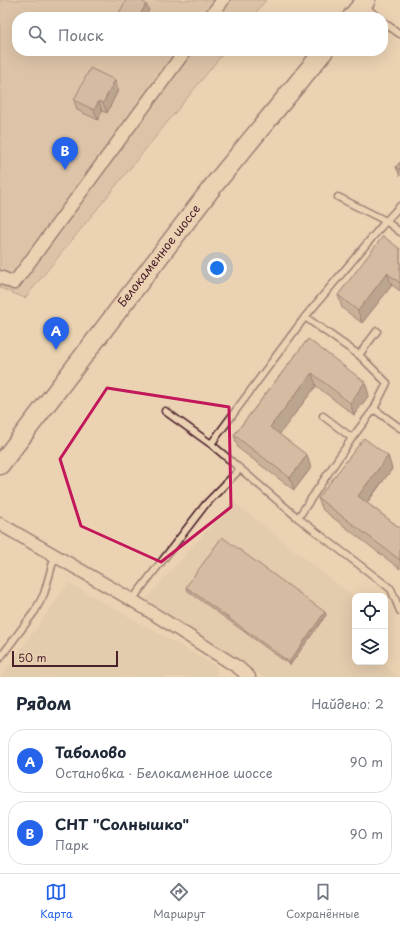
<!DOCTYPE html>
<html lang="ru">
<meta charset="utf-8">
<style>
body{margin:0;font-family:"Playpen Sans",sans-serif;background:#f2f2f3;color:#1f2937}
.controls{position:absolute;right:12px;bottom:12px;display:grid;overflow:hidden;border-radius:8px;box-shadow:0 4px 16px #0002}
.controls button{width:36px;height:36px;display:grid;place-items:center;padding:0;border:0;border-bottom:1px solid #e0e1e3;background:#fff;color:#1f2937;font:20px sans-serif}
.scale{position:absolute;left:12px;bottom:10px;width:106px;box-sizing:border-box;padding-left:4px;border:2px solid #4a1f2b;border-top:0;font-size:11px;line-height:14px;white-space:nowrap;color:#4a1f2b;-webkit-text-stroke:3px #ead2b2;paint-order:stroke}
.you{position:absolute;left:217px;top:268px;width:14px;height:14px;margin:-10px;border:3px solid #fff;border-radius:50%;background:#1a73e8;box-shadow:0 0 0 6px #1a73e833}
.badge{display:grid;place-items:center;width:26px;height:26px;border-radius:50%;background:#2563eb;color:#fff;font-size:13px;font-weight:700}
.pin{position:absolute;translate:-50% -33px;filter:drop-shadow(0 1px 2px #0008)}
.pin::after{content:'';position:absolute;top:21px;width:14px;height:12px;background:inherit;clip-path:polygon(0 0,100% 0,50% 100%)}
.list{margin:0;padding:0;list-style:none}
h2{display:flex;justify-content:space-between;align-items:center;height:52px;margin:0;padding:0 16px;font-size:17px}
h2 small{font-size:13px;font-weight:400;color:#747a83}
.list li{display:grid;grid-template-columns:26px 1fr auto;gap:12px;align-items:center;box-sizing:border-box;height:64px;margin:0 8px 8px;padding:0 8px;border:1px solid #e0e1e3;border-radius:16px}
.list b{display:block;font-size:15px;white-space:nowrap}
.list p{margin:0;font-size:13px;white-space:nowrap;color:#747a83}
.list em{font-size:13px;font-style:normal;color:#747a83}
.icon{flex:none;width:22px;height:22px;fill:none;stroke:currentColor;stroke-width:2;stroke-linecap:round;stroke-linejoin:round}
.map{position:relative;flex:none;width:400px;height:677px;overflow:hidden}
.search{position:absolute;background:#fff;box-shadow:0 4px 16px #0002;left:12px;right:12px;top:12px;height:44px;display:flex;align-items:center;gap:10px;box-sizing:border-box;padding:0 14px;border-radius:16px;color:#747a83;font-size:15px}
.sheet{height:196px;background:#fff}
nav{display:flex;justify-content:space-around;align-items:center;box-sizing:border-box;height:56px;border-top:1px solid #e0e1e3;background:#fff;font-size:11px;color:#747a83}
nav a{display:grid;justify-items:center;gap:2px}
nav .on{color:#2563eb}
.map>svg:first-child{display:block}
</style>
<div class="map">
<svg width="400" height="677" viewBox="0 0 400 677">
<rect width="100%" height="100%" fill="#ead2b2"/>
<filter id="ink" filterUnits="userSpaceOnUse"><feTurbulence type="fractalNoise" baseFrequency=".025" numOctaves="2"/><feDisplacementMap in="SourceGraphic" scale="8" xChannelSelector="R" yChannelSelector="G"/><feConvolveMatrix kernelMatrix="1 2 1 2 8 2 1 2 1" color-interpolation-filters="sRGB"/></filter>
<g filter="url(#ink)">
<path fill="#dcc3a7" d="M233,502L355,598V662H381L399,677H263L146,599Z
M69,583L216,666L217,674L215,677H1Z"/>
<path fill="#cfb49c" stroke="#8c6a64" d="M0,0H266L252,17H17V51H225L25,298L0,288Z"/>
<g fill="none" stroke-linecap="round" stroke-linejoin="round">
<g stroke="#4a1f2b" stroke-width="9">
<path id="service" d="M364,5L377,17
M383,22L400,34
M338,197L386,221L305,317L211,444L298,518L391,589L400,611
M400,206L386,221L400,232
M305,317L359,355L387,383L374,409L400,428
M359,355L377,331
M165,411L211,444
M323,416L352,438
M298,518L352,438L374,409
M132,600L205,505L240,469
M0,658L35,611L44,594L55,555"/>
</g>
<g stroke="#4a1f2b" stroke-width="15">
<path id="minor" d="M210,17L223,0
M0,277L14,283L185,51
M0,524L132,600L239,668L249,677"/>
</g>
<g stroke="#4a1f2b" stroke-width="21">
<path id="secondary" d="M352,17L366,0
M0,465L214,185L324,51"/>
</g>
<use href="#service" stroke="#ead2b2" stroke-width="6"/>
<use href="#minor" stroke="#ead2b2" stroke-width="12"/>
<use href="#secondary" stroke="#ead2b2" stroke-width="18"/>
</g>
<path fill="#a38a79" stroke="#4a1f2b" d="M118,90L107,113L102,111L98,120L77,110L74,100Z
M400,162V176L396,167Z
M400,249V291L392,285L362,323L342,308L338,295Z
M308,339L369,395L354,415L316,386L279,434L311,468L294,490L238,448L234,435Z
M388,456L392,469L367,503L400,528V569L323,510L318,498Z
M186,587L326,615L290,665L188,591Z"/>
<path fill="#847063" stroke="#4a1f2b" d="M146,4L149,10L145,17H139Z
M115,80L118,90L107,113L103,103Z
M99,101L102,111L98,120L94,110Z
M387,273L392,285L362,323L358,311Z
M312,373L316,386L275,440L270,427Z
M365,382L369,395L354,415L350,403Z
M307,455L311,468L294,490L290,478Z
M388,456L392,469L362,508L358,496Z
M325,612L326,615L290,665L289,662Z"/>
<path fill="#bda08d" stroke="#4a1f2b" d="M126,0H140L146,4L139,17H117Z
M90,68L115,80L103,103L99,101L94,110L74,100Z
M400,162V170L396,167Z
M383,236L400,249V283L387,273L358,311L338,295Z
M308,339L365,382L350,403L312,373L270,427L307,455L290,478L234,435Z
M364,438L388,456L358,496L400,528V560L318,498Z
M222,537L325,612L289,662L186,587Z"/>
</g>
<path d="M0 0H400V677H0ZM107,388L229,407L231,507L161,562L81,526L60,459Z" fill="#ead2b2" fill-opacity=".55" fill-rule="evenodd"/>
<path fill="none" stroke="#c2185b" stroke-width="3" stroke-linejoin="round" d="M107,388L229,407L231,507L161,562L81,526L60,459Z"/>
<g text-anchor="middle" stroke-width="3" stroke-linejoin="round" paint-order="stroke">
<g font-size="12" fill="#4a1f2b" stroke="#ead2b2">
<text transform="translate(159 256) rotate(-52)" y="4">Белокаменное шоссе</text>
</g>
</g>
</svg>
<div class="controls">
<button><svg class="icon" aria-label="locate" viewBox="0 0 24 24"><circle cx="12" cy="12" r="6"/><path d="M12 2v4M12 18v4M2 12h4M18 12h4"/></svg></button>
<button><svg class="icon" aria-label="layers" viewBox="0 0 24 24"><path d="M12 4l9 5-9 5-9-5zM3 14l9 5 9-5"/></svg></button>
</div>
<div class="scale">50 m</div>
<div class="you"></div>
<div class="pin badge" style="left:56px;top:350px">A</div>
<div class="pin badge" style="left:65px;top:170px">B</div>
<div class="search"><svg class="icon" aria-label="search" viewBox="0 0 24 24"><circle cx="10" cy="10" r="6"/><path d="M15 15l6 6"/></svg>Поиск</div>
</div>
<section class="sheet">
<h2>Рядом<small>Найдено: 2</small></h2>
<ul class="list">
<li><span class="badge">A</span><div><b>Таболово</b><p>Остановка · Белокаменное шоссе</p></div><em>90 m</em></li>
<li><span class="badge">B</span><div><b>СНТ &quot;Солнышко&quot;</b><p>Парк</p></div><em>90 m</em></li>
</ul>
</section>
<nav>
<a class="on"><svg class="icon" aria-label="map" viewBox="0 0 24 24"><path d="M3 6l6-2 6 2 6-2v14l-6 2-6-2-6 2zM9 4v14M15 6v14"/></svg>Карта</a>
<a><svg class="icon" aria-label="directions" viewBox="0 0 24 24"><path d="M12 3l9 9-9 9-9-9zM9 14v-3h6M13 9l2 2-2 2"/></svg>Маршрут</a>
<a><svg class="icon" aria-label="saved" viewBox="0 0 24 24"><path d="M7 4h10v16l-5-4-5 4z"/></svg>Сохранённые</a>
</nav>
